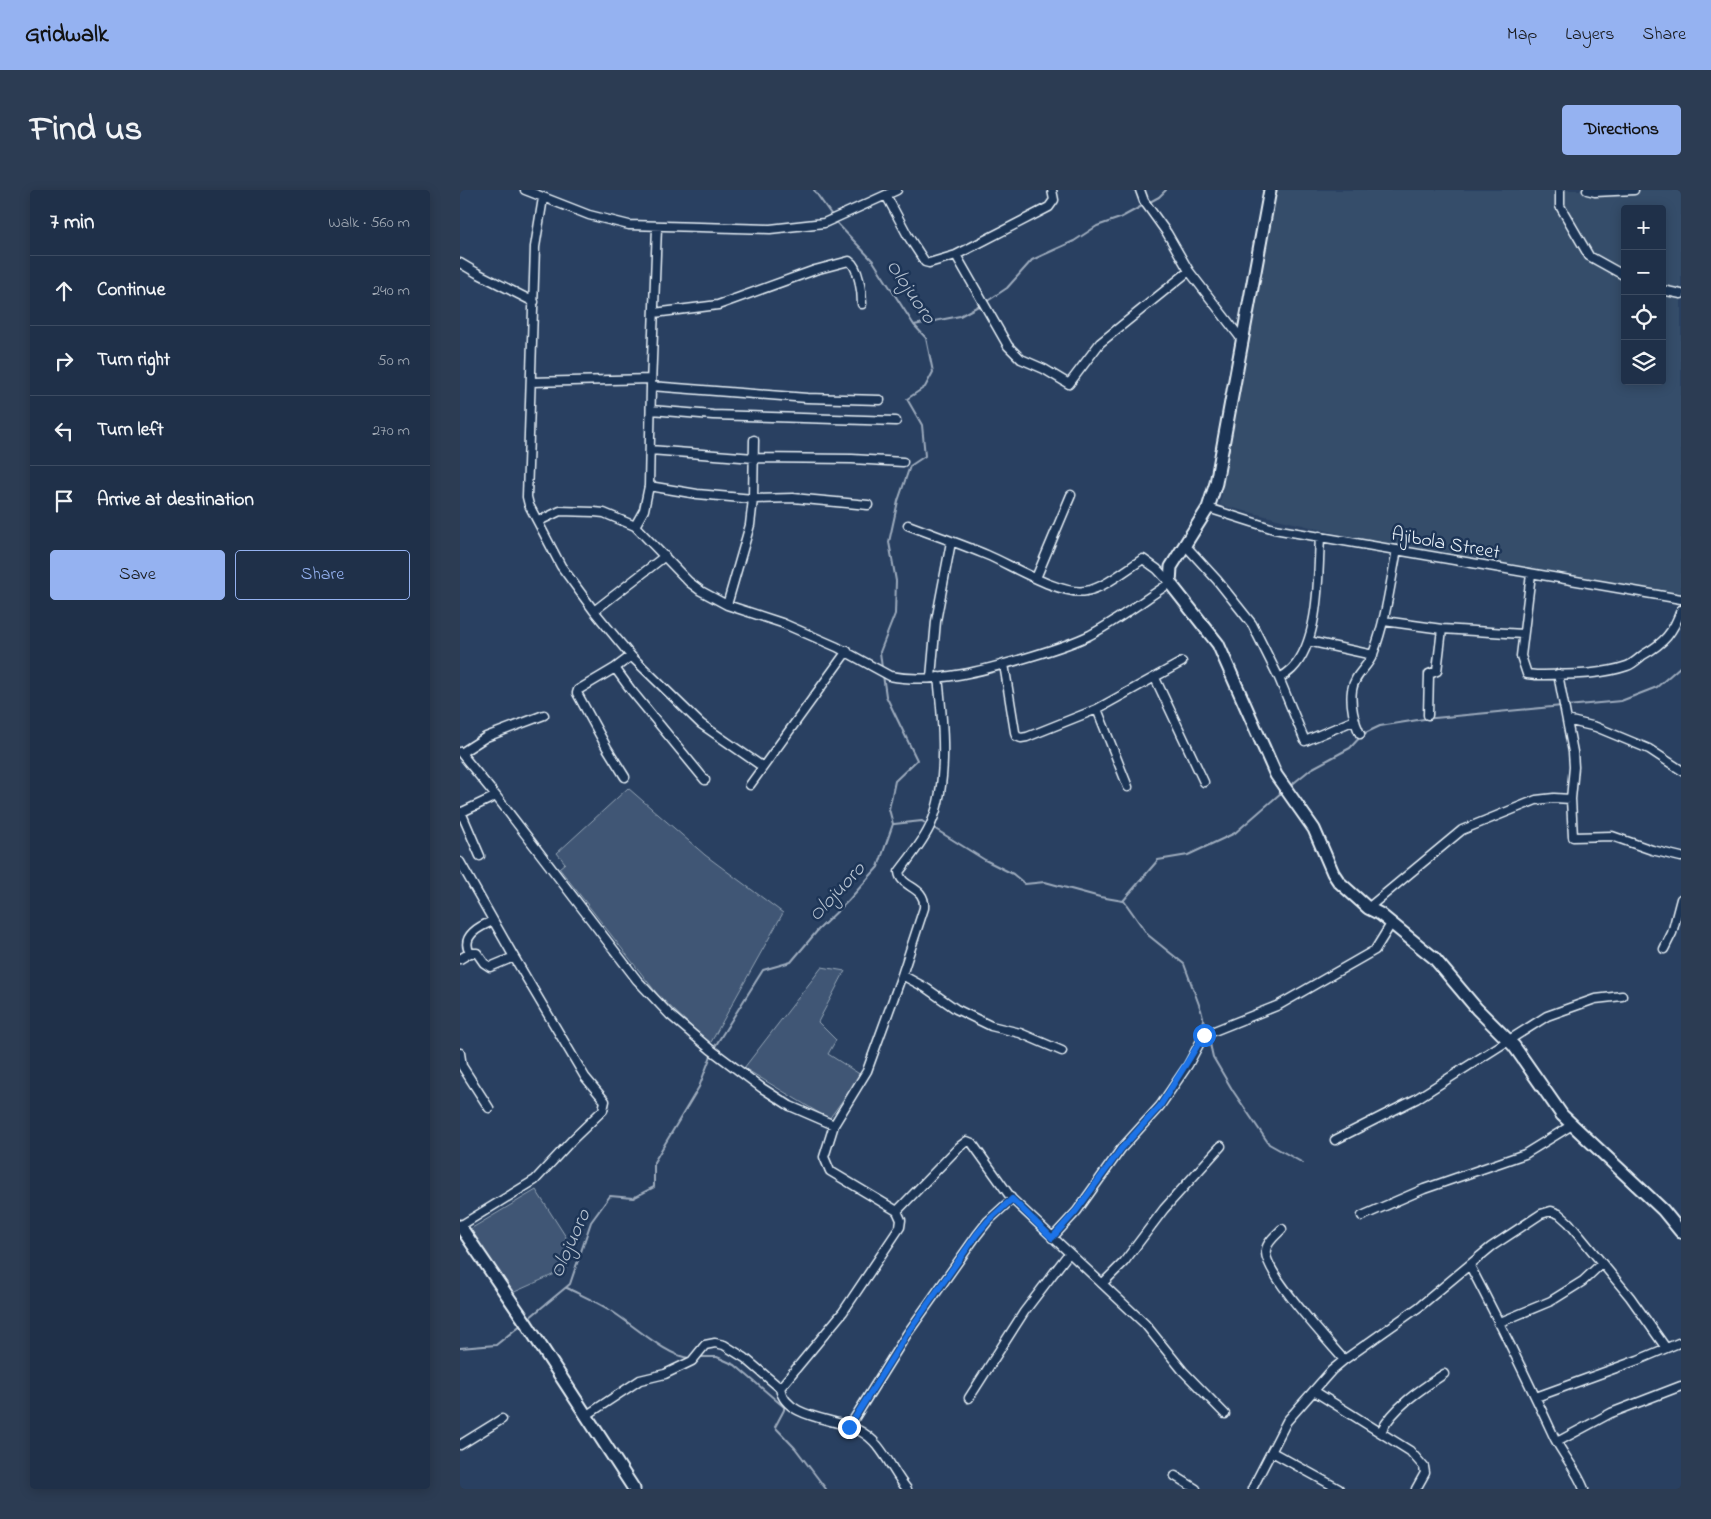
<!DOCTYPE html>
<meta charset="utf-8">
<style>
body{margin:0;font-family:"Indie Flower",sans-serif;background:#2c3c53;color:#f1f3f6}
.controls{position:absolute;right:15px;top:15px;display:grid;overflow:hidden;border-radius:5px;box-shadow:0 2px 12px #0003}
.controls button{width:45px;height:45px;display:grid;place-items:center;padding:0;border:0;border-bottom:1px solid #3c4b61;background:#1f3049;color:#f1f3f6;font:25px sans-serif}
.stop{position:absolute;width:15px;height:15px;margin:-11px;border:4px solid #1a73e8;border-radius:50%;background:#fff}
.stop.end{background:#1a73e8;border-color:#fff;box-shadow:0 1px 5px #0008}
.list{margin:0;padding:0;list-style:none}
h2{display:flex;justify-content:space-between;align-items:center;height:65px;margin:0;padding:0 20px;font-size:21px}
h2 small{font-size:16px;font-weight:400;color:#a1a9b4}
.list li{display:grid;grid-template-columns:32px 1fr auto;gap:15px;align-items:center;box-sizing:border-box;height:70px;padding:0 20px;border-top:1px solid #3c4b61}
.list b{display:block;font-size:19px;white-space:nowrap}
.list em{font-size:16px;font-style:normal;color:#a1a9b4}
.actions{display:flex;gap:10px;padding:15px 20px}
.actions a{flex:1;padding:11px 0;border:1px solid #95b2f1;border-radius:5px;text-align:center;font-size:18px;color:#95b2f1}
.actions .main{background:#95b2f1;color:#111}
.icon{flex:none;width:28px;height:28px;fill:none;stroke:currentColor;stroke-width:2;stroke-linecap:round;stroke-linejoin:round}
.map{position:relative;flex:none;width:1221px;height:1299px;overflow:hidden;border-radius:5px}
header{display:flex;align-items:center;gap:30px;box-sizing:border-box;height:70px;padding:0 25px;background:#95b2f1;color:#111}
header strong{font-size:24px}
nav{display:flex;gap:28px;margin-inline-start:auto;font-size:18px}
.intro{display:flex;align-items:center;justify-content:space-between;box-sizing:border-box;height:120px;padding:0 30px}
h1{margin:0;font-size:35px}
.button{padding:12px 22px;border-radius:5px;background:#95b2f1;color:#111;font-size:18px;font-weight:700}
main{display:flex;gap:30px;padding:0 30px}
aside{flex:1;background:#1f3049;border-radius:5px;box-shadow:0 2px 12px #0003}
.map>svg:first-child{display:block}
</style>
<header>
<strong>Gridwalk</strong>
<nav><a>Map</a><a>Layers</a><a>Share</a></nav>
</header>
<div class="intro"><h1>Find us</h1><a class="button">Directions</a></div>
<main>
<aside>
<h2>7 min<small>Walk · 560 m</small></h2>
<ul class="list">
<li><svg class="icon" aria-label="ahead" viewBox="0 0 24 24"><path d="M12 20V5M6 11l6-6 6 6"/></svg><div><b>Continue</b></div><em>240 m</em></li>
<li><svg class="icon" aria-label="right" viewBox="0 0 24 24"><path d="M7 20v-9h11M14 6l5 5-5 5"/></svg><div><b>Turn right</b></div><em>50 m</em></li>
<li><svg class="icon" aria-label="left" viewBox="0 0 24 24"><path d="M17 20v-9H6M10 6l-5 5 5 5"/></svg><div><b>Turn left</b></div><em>270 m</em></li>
<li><svg class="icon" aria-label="arrive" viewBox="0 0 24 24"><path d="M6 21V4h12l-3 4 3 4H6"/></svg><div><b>Arrive at destination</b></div></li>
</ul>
<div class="actions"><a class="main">Save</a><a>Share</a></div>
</aside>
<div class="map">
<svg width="1221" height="1299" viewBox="0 0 1221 1299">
<rect width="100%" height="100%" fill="#294061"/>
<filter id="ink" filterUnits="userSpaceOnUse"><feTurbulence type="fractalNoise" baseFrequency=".02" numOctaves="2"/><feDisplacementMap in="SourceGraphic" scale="10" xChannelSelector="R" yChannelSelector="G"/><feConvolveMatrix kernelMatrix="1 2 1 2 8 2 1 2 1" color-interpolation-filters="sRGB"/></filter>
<g filter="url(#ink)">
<path fill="#364d6b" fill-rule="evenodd" d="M812,0H1221V408L967,365L760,315ZM1165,19H1202V191H1165Z"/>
<path fill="#415774" stroke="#94a4b6" d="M168,598L245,665L323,723L250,854L198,805L99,678L105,673L97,663Z
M362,777L385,781L358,832L376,850L368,864L401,885L369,929L284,878Z
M76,1000L106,1047V1079L50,1104L7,1041Z"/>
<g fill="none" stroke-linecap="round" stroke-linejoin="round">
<path stroke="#9dabbd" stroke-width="2" d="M354,0L373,27
M688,13L699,7L706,0
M375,31L413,71L454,135L466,148L473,182L465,197L447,209L462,235L465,266L450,276L438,311L429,352L436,391L435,424L420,462L422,478
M526,112L547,98L572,70L614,51L637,36L660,28L684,15
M454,135L500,126L522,114
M1107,516L1161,511L1197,497L1221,476
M830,596L851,579L890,558L903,544L920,536L964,529L1102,516
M434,634L462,631L468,635
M472,637L525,670L553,684L565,694L585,692L640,707L663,711L698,670L728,665L775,643L822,602
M664,711L688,745L724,774L741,820L746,840
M748,845L753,867L773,901L809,954L843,973
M254,858L303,780L331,772L358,740L388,711L418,677L433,634L429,619L435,591L457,570L426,506L423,485
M107,1098C121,1105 135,1111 148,1119C169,1131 208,1168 230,1168
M69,1128L110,1094L131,1032L150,1006L173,1008L194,997V972L239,897L252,863
M0,1158L36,1155L62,1134
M237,1167H257L275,1175L324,1217V1220L315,1237L335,1258L366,1299"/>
<g stroke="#e8f1f8" stroke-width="11">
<path id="street" d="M65,0L129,25L169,35L310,39L364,33L437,0
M680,0L684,11L707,43L729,81L783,151
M1100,0V16L1129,66L1165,86
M1127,0L1135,2L1174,0
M426,5L448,46L465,72L469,73L496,65L589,17L594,10L592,0
M83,8L75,57L67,307L69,315L101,376L134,421L171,466L241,534L303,577
M496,65L548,156L561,169L584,179L609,194L640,153L729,81
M0,73L17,83L74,112
M1202,100L1221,104
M194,123L258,115L355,80L389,71C399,77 402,103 402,114
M71,192L191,189
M191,196L347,208L420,210
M191,220L253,225L436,231
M190,260L294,268L392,269L443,272
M189,296L237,304L293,309L333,308L408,315
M748,318L814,339L1221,409
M79,331L100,321L134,322L144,323L175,336L229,392L241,401L267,415L322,433L377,457L430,486C475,495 529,479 572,466C592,460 612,454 630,445C658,430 684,410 710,393L697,379L683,369C667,379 644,398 626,401C601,406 551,375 527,365C501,354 474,345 448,335
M175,336L184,320L189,296L191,196L197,37
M725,355L757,390L792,434L819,488L845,551L895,530
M1071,384L1061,466L1067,484L1076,485C1106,484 1138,486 1167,476C1173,474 1178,469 1183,465C1204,453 1213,443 1221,420
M576,388L611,305
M267,415L290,335L293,309L294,250
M134,421L205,366
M924,431L982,439L1063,444
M848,451L913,465
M171,466L155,478L171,500L245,590
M544,474L555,542L556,546L561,548L567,547L637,519L722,472
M155,478L118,500L117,503L147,558L165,587
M1098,484L1113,562L1114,577L1111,609L1113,647L1152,646L1192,660L1221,667
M471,487L476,431L491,352
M695,488L744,592
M819,488C823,486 828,483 832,479C860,451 858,384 860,346
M637,519L668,597
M968,525L969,484L977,481L982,439
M1107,530L1136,537L1189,559L1221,580
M900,544C894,532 890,514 892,500C894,485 908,477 913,464C926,430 930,395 937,360
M0,562L36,606L177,790L210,825L250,859L302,898L330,916L374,935
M1,563L26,547L84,525
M290,595L387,461
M1,622L20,666
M0,623L36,606
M0,672L54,767L125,887L145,911L143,920L113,949L75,990L0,1036
M908,718L1002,640L1076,610L1094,608L1111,609
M1204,759L1212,743L1221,709
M10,763C0,746 20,736 33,731
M0,769L10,763H17L24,773L30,777L54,767
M442,785L466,798L496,819L531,836L560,843L602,861
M0,863L2,876L29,918
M875,950L956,909L1087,826L1135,809L1162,806
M437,1021L499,957L507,951L512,953L552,1009L685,1134L723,1181L765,1224
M902,1026L964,999L1065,964L1112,935
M822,1039C816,1045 807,1052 806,1060C802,1081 869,1152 884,1170
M592,1048L617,1021L661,959L700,916L728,875L744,845L819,815L915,760L931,734
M1010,1076C1040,1133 1068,1191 1095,1249C1104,1266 1117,1281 1124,1299
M643,1093L664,1072L704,1019L761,956
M1038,1133L1091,1111L1123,1091L1142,1073
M320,1198L383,1122L440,1037L441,1030L437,1021L370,981L364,967L374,935L407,881L442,785L464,718C466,695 441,699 439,682C450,667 464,651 471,634C489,593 483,531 478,487
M854,1201L950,1261L964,1277L965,1283L956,1299
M1076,1207L1178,1170L1221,1152
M509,1208L564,1122L609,1063
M127,1225L180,1190L205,1184L232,1171L245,1155L255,1153L264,1155L285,1168L320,1198C325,1229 376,1228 398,1240C422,1251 431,1280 447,1299
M389,1237L447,1144L517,1045L528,1031L552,1009
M921,1241C936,1215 960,1200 984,1184
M1097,1252L1151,1223L1221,1196
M0,1255L42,1229
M812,1262L879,1299
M715,1286L736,1299
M792,1299L827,1231L872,1180L884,1170L959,1117L1031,1057L1081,1024L1091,1021L1099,1024L1109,1033L1170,1107L1206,1158"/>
</g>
<g stroke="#e8f1f8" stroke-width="15">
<path id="secondary" d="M810,0L756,293L748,318L711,377L710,393L758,454L816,585L854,639L873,683L879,692L908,718L920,724L974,768L1017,819L1054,856L1102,925L1203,1020L1221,1042
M0,1036L66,1133L174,1299"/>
</g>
<use href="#street" stroke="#1d3557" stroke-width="8"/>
<use href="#secondary" stroke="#1d3557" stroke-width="11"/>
</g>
</g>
<g fill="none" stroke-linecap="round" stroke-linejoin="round" filter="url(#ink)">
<path stroke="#1a73e8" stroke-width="6" d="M389,1237L447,1144L517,1044L528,1031L552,1009L592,1048L616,1021L661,959L700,916L744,845"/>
</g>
<g text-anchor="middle" stroke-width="5" stroke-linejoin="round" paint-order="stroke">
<g font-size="20" fill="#e8f1f8" stroke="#1d3557">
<text transform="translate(986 352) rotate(10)" y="7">Ajibola Street</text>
</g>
<g font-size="21" font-style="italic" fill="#b6c2d0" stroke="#1d3557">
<text transform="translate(452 101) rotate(56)" y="7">Olojuoro</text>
<text transform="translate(376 701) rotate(-47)" y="7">Olojuoro</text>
<text transform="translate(109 1053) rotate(-66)" y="7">Olojuoro</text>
</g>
</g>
</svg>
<div class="controls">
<button>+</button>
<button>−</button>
<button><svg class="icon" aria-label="locate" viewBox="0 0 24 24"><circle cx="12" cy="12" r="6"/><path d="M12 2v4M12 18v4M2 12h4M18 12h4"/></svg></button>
<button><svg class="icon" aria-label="layers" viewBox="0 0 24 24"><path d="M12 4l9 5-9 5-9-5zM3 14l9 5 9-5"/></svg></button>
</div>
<div class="stop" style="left:744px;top:845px"></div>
<div class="stop end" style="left:389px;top:1237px"></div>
</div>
</main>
